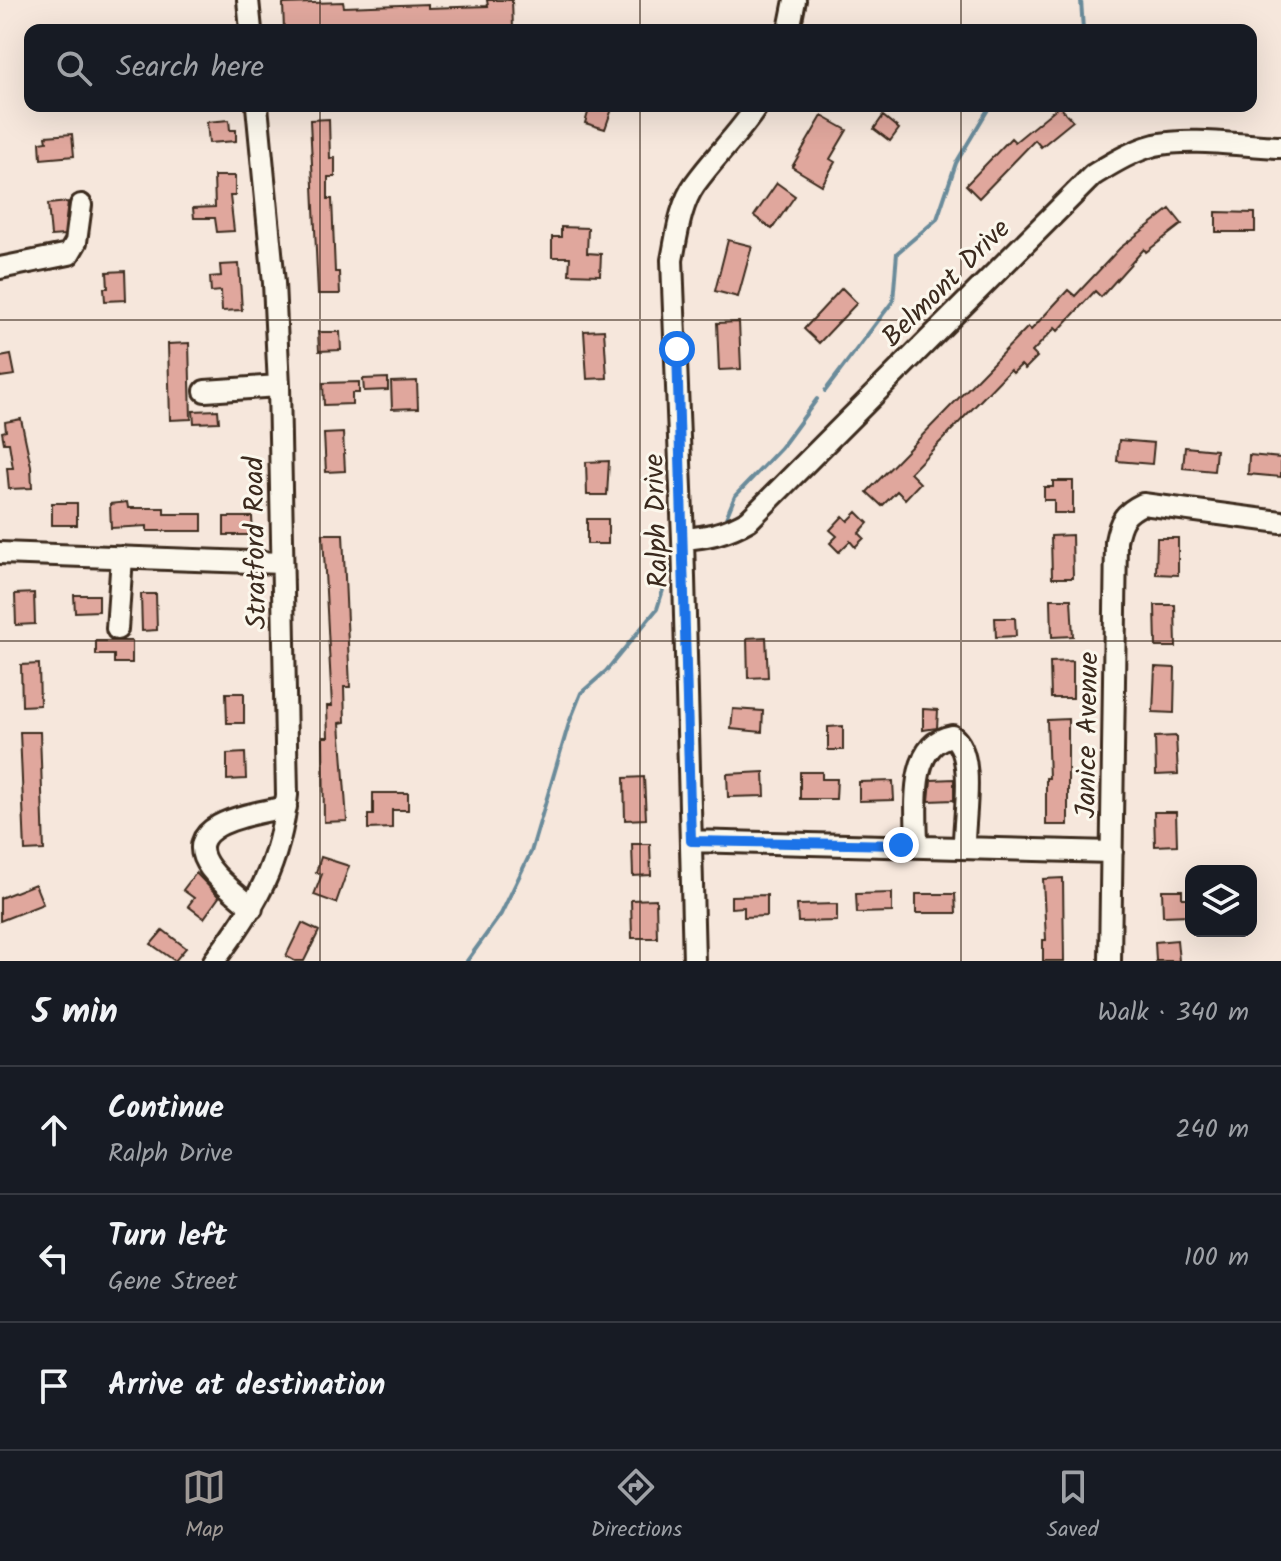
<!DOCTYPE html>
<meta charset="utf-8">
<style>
body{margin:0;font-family:Kalam,sans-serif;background:#242831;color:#f1f3f6}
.controls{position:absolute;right:24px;bottom:24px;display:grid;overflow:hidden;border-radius:16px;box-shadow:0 8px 32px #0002}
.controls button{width:72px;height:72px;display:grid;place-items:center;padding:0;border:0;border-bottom:2px solid #363941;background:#171b24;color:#f1f3f6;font:40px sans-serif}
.stop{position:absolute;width:24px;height:24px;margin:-18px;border:6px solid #1a73e8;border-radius:50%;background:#fff}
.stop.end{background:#1a73e8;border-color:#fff;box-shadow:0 2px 8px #0008}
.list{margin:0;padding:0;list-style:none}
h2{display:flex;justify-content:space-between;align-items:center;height:104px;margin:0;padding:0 32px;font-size:34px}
h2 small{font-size:26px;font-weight:400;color:#9ea1a6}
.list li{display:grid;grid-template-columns:52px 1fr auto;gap:24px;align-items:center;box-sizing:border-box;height:128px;padding:0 32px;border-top:2px solid #363941}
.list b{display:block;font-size:30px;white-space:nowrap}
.list p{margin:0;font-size:26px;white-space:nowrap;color:#9ea1a6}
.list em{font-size:26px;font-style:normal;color:#9ea1a6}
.icon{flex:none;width:44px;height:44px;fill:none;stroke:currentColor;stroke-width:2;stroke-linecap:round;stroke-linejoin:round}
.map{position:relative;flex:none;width:1281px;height:961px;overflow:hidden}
.search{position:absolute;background:#171b24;box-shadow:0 8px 32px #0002;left:24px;right:24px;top:24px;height:88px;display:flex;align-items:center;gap:20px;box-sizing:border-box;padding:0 28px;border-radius:16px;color:#9ea1a6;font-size:30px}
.sheet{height:488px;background:#171b24}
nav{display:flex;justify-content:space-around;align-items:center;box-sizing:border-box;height:112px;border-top:2px solid #363941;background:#171b24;font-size:22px;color:#9ea1a6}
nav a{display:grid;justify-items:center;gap:4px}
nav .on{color:#9f9995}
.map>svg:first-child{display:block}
</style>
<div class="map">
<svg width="1281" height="961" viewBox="0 0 1281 961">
<rect width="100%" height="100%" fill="#f6e7dc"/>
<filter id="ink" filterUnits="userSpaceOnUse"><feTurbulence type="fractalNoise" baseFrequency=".0125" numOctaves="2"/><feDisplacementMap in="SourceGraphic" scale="16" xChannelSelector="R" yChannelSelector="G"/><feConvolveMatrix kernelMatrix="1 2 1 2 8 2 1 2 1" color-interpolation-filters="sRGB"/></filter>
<g filter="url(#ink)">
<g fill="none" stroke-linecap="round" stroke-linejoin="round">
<path stroke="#6b8b9a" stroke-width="4" d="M1081,0L1083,30
M825,391L893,301L897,253L937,219L956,163L990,106
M726,518L735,496L781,448L817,399
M467,961L501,914L531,852L569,723L581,693L606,671L657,609L670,568"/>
</g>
<path fill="#e0a79d" stroke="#3b2a1e" stroke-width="2" d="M487,0H512L513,29L284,30L283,4L343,2L344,7L428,4V8L488,6Z
M590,106H613L605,129L585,123Z
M1059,106L1073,121L1041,147L1035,140L979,198L966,185L1011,138L1015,142Z
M822,116L847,130L830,159L835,162L822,185L792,167Z
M883,116L899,129L890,141L874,129Z
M329,119L330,159L335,158V177H328V199H332L335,272H339L340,294H318L310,120Z
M229,120L230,130H236V141L209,143L207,122Z
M72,134L74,156L41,159L40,142L47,141L46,136Z
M214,176H235V196H230L234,231L217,232L215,218H194L193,208L215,207Z
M777,183L795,196L772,229L754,216Z
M68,202L64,235L51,236L48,204Z
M1170,209L1182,224L1146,252L1144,249L1101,297L1095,291L1058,331L1055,328L1032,352L1037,357L1025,369L1021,365L1013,373L1010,370L910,473L920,483L905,499L897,491L882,506L867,492L1028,327L1031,330L1068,290L1075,296L1120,248Z
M1216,212L1255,213V232H1216Z
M561,227L588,228L587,253L601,254L600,275L569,274L570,257H552V237H561Z
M728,240L752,246L738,297L715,291Z
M239,264L242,310L222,311L221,291L211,292L210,277L221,276L220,265Z
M125,271L126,300L105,301L104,288H108L107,272Z
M842,288L857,303L819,343L804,329Z
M739,322L741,369L719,370L717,323Z
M604,330L607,378L587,379L584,331Z
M318,332H340L341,350L319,351Z
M189,343L191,419L170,420L168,344Z
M11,355L15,375L0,377V357Z
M388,378V390L364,391L363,379Z
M417,381L418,408L392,409L391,382Z
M359,382V393H352V404L324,405L323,383Z
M218,410L219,422L194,423L193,411Z
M21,419L31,466L32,488L9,489L7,468H13L9,443H4L2,432L6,431L5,422Z
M343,433L345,471L326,472L324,434Z
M1119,440L1154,443L1152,464L1117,461Z
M1185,447L1216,450L1214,471L1183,468Z
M1249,455L1281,458V477L1248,474Z
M609,461L607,495H587L586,462Z
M1053,481H1073V513H1054V500H1044V487H1053Z
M127,502L128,508H164V514H202V531H147V526L111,528L110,504Z
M52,503H77V525H52Z
M857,512L868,523L859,533L864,538L855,547L850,541L839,552L830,543L837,536L830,530L843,516L848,521Z
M224,517H252L253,535H224Z
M587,519H608V544H587Z
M323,534H343L350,687H344L345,722L340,723L347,821L324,822L323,737H328L327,706H332Z
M1072,535L1073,578H1052L1051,536Z
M1157,538H1178V575L1156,574Z
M34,593L35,624L16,625L15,594Z
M141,594H156L157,630L142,631Z
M74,595H99V611L75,612Z
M1051,599H1071L1073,636L1052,637Z
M1155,605H1175L1176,647H1156Z
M995,618H1015L1016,636L996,637Z
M766,637L768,677L748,678L747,638Z
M96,641H132V663H114V655H96Z
M1073,661V698H1051L1050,662Z
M39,664L40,705L22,706L21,665Z
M1155,667L1175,668L1174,713L1153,712Z
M226,693H244V723H227Z
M733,709L763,711L762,732L731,729Z
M923,709L938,710L937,728L923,730Z
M1068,719V825H1046V778H1049L1047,720Z
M843,726V750H828V727Z
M20,732H40L44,850L25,851Z
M1176,736L1178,774L1156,775L1155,737Z
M245,753L246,779L227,780V754Z
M764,772L765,796L728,797L727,774Z
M800,772H822V779H837L836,799H800Z
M644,777L646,819L625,820L624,778Z
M954,779V800L929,801L931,780Z
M893,781L894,800L859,801V782Z
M373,793H408V810H392V828L368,829V815H373Z
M1154,812H1176L1177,845L1155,846Z
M632,844H650L651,875L633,876Z
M321,857L349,866L336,903L314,895L322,874L316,872Z
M196,873L219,897L204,918L188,906L194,898L183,890Z
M1063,878L1064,961H1043V940H1046L1043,879Z
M35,884L43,904L0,921V898Z
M1162,890H1182V898H1189L1190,915L1163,916Z
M892,893V912L857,913L856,894Z
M916,894H955L956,913H916Z
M767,895V916L744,917V907L731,908V896Z
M656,899L657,938H632L631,900Z
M837,904V921L798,922L797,905Z
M302,923L319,931L304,961H295L286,956Z
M163,930L186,948L175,961L151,944Z
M1177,940L1179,961H1156L1155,942Z"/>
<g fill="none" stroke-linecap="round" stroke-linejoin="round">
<g stroke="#3b2a1e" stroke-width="26">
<path id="minor" d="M248,0L251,30
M789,30L795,0
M0,268L69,254L76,242L81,205
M205,391L279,386
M683,539C708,537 727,533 749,520L1093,175C1113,163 1132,151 1155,145C1192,137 1243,146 1281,147
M0,553L282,563
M117,629L122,557
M691,841L1112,852
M917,846C917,812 907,744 952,736C977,754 963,819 964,847
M252,908C238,895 222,884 210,868C176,822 259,813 286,807
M214,961C256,906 280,865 287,795L279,386L274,283L257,106
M694,961L683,539L672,260C677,235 680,205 695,184C715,156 739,134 757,106
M1110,961L1116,541C1120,521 1124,513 1143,504L1281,522"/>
</g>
<use href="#minor" stroke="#fbf7ec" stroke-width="20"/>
</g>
</g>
<g fill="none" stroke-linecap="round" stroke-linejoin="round" filter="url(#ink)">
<path stroke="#1a73e8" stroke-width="10" d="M677,349L691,841L901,845"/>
</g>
<path fill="none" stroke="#3b2a1e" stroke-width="2" stroke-opacity="0.55" d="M320,0V30M640,0V30M961,0V30M320,106V961M640,106V961M961,106V961M0,320H1281M0,641H1281"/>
<g text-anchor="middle" stroke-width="6" stroke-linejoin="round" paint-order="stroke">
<g font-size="28" fill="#3b2a1e" stroke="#fbf7ec">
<text transform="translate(945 282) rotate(-45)" y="10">Belmont Drive</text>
<text transform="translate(655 521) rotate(-92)" y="10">Ralph Drive</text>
<text transform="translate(254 543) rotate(-91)" y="10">Stratford Road</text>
<text transform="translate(1086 735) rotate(-89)" y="10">Janice Avenue</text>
</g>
</g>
</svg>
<div class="controls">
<button><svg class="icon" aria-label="layers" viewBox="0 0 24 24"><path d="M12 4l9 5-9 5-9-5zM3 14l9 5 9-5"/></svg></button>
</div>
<div class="stop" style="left:677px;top:349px"></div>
<div class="stop end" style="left:901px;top:845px"></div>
<div class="search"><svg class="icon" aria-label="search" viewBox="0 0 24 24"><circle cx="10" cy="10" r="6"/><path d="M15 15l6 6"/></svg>Search here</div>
</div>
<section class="sheet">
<h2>5 min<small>Walk · 340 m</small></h2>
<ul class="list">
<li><svg class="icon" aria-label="ahead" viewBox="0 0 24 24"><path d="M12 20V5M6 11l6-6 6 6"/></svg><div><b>Continue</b><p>Ralph Drive</p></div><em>240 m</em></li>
<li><svg class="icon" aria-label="left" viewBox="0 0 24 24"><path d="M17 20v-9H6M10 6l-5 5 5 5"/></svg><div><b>Turn left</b><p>Gene Street</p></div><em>100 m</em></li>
<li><svg class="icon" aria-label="arrive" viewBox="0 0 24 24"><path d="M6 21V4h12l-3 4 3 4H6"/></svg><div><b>Arrive at destination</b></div></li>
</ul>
</section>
<nav>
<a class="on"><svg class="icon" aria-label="map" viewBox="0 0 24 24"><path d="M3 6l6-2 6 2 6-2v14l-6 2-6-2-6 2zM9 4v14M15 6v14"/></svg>Map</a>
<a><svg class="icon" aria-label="directions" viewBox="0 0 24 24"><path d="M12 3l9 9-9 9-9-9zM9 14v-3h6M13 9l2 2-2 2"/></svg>Directions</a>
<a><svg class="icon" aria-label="saved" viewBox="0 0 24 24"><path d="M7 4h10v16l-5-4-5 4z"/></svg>Saved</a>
</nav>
